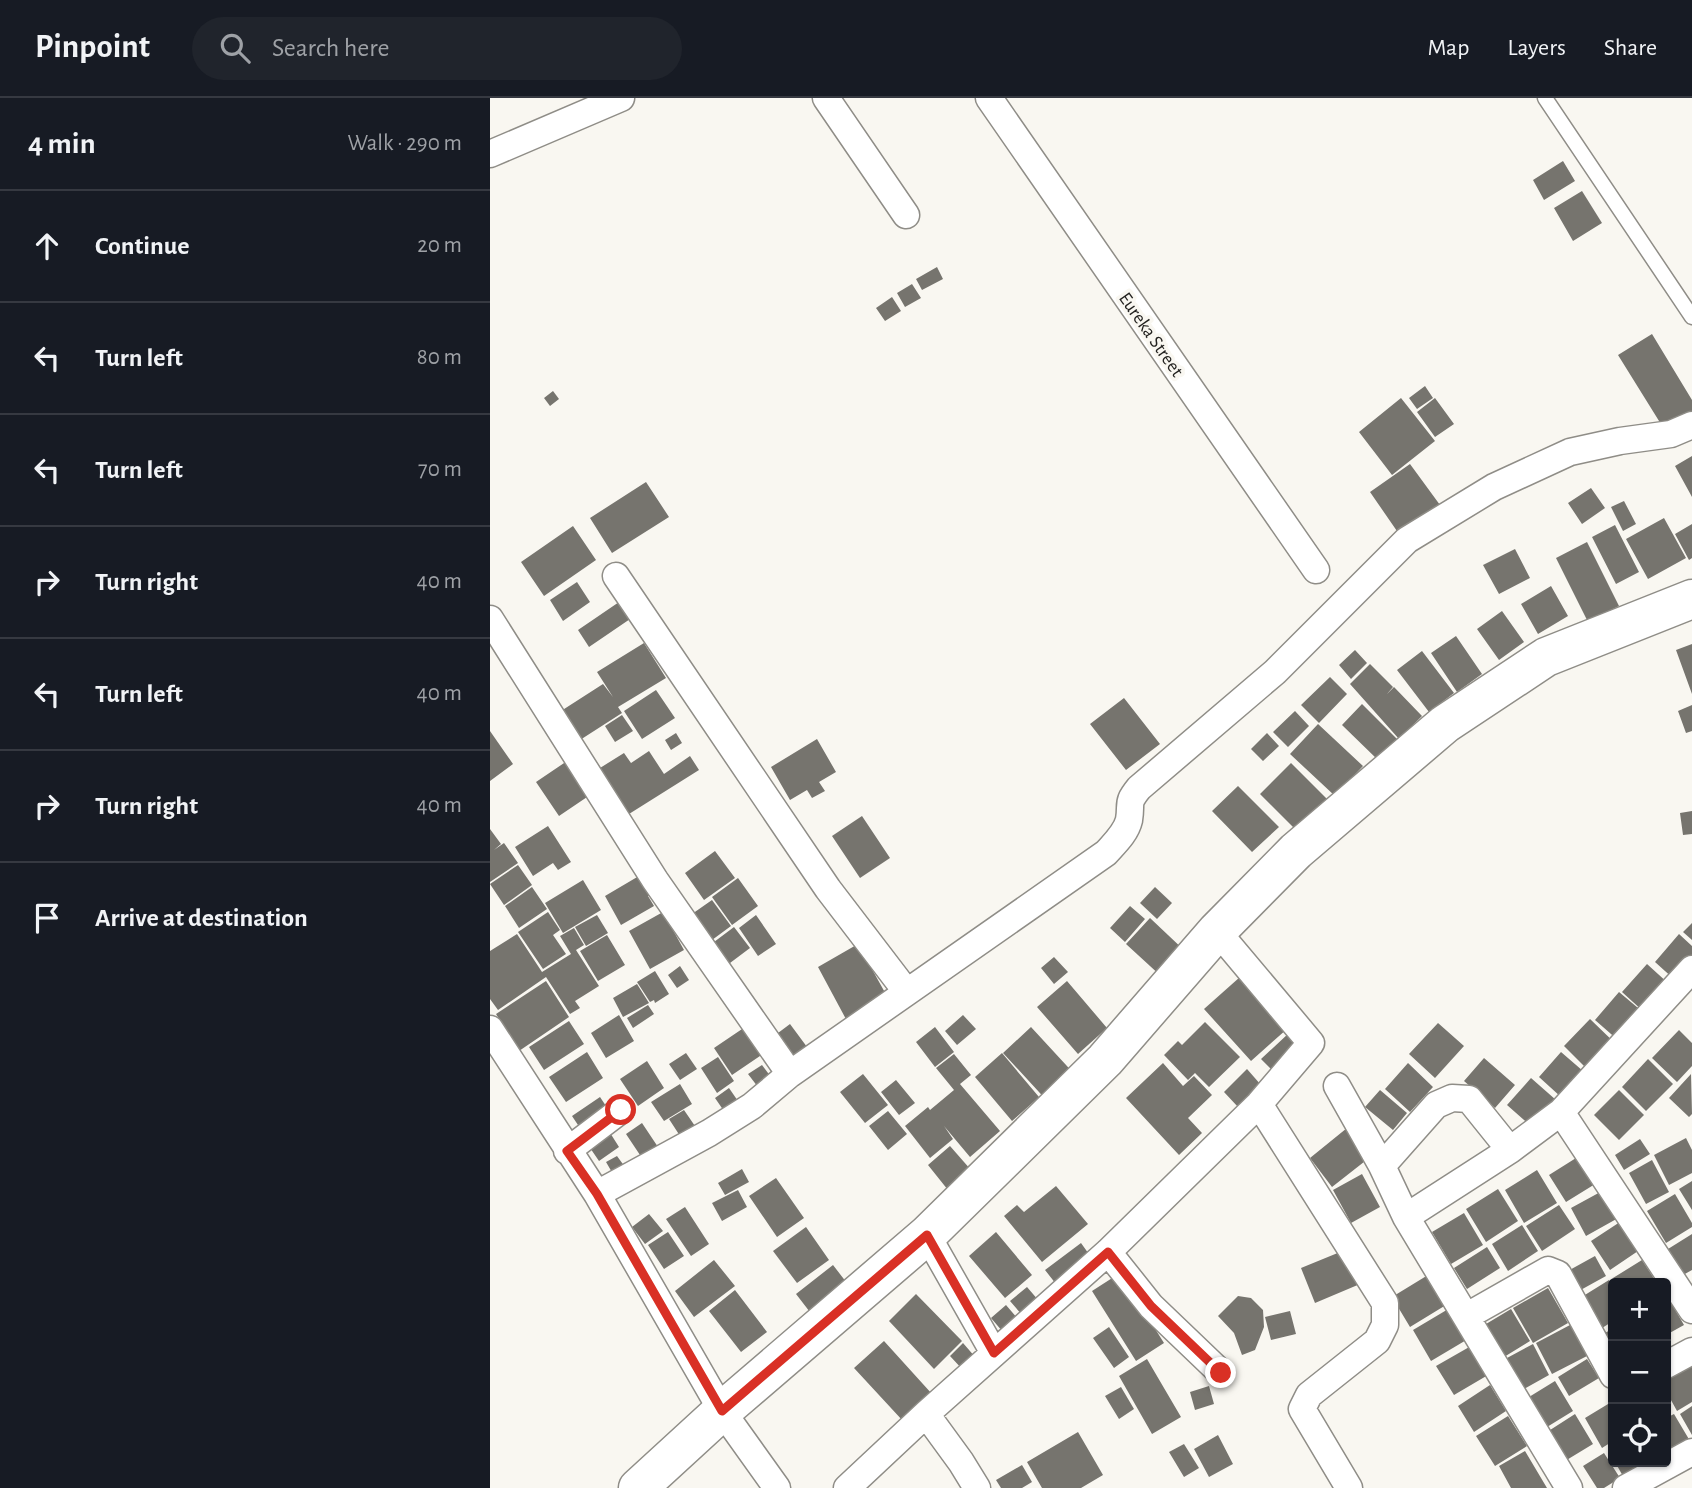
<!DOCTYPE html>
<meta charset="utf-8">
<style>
body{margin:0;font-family:"Alegreya Sans",sans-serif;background:#20242c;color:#f1f3f6}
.controls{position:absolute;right:21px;bottom:21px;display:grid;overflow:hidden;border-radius:7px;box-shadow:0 2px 5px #0004}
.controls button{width:63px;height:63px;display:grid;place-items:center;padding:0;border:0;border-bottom:2px solid #363941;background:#171b24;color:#f1f3f6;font:35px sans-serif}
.stop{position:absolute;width:21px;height:21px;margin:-16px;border:5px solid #d93025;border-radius:50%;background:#fff}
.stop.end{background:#d93025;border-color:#fff;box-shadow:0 2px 7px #0008}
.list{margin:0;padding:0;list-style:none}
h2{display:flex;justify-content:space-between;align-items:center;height:91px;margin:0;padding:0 28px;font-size:30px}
h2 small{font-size:23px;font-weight:400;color:#9ea1a6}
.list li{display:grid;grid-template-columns:46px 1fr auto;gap:21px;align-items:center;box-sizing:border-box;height:112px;padding:0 28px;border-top:2px solid #363941}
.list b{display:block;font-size:26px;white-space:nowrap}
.list em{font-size:23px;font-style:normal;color:#9ea1a6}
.icon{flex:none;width:38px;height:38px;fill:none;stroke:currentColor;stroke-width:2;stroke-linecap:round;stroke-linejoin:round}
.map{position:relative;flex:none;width:1202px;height:1390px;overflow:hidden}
header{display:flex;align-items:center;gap:42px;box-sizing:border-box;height:98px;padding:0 35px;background:#171b24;border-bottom:2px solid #363941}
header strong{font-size:33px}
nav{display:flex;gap:38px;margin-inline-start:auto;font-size:24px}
.search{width:490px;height:63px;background:#20242c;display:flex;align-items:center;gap:18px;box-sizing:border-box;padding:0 24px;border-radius:38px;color:#9ea1a6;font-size:26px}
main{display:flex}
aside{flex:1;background:#171b24}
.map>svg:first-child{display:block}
</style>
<header>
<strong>Pinpoint</strong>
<div class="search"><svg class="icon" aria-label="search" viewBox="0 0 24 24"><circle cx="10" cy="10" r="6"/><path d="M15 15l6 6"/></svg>Search here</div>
<nav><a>Map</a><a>Layers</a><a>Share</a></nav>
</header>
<main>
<aside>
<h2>4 min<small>Walk · 290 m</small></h2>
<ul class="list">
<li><svg class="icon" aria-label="ahead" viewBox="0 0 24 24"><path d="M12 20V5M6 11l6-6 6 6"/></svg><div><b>Continue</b></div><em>20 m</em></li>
<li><svg class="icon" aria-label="left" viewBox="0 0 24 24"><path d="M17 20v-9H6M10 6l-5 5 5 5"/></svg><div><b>Turn left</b></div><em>80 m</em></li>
<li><svg class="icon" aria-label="left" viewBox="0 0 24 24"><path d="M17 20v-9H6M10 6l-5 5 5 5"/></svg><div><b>Turn left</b></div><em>70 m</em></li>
<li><svg class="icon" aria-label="right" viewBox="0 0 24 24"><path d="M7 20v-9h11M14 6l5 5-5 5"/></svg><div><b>Turn right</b></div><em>40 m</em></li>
<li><svg class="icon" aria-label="left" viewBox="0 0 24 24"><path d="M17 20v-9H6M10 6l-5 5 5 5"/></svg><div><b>Turn left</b></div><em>40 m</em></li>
<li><svg class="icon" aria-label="right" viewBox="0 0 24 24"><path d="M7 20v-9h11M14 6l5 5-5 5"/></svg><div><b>Turn right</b></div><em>40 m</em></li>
<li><svg class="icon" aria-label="arrive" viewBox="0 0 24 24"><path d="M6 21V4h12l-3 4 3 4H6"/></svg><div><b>Arrive at destination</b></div></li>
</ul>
</aside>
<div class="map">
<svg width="1202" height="1390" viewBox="0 0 1202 1390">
<rect width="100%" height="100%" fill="#f9f7f1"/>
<path fill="#76746e" d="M1073,63L1085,83L1054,102L1043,82Z
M1092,93L1112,125L1083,143L1064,110Z
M447,169L453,181L432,192L426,181Z
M422,186L431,200L415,209L407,195Z
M402,199L411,213L395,223L386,210Z
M1162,236L1202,302V313L1174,331L1128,257Z
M935,288L943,300L927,311L919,300Z
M63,293L69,301L60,308L54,300Z
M911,300L945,343L902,377L869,334Z
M945,300L964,326L945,339L927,314Z
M1202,358V399L1185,368Z
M920,366L950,407L909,436L880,394Z
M156,384L179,419L122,455L100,420Z
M1101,390L1115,410L1092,426L1078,405Z
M1134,403L1146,426L1133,433L1121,409Z
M1174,420L1196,460L1158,481L1136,441Z
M1202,426V460L1199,462L1185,436Z
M1125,427L1149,474L1126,486L1102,439Z
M83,428L106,462L54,498L31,464Z
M1097,444L1129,508L1098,524L1066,460Z
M1025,451L1040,480L1009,496L993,467Z
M87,484L100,504L73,523L60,502Z
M1061,488L1078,518L1048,536L1031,506Z
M132,502L143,519L99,549L88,532Z
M1012,513L1034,544L1009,562L987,531Z
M966,538L992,576L967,594L941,555Z
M154,545L176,580L128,609L132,615L90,642L71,613L113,586L123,599L107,574Z
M1202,546V596L1186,552Z
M865,552L877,565L861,581L849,567Z
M932,553L964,595L939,614L907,572Z
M880,566L903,589L897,596L904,589L932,618L909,641L860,586Z
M840,579L857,596L829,625L811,607Z
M166,592L185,620L152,641L134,613Z
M634,600L670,646L636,672L600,626Z
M872,606L909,643L889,663L852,627Z
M1202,607V633L1196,635L1188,613Z
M805,613L819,628L798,649L783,634Z
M132,617L143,633L125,644L115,628Z
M828,626L873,668L845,698L800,656Z
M0,633L23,666L0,683Z
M186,635L192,645L181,652L175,642Z
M777,635L789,648L773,663L761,651Z
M327,641L346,674L329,684L335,693L322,700L317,692L300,702L281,669Z
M159,653L174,676L200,658L209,672L139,716L110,670L134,655L141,665Z
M80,661L103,695L69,718L46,684Z
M801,665L841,705L810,736L770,696Z
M748,688L789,729L762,754L722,713Z
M1202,713V736L1193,737L1190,715Z
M372,718L400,760L370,780L342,738Z
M58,728L81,764L68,772L63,765L43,778L25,749Z
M0,731L11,746L4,752L14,745L28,765L0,784Z
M225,753L245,780L214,802L195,775Z
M28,767L42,787L14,807L0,786Z
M154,775L165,794L158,798L164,808L131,827L115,798Z
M248,780L268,808L242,827L222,799Z
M93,782L111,812L73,835L55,805Z
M42,789L57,811L29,830L15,808Z
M665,789L682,805L667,821L650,805Z
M222,802L241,828L222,842L202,816Z
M640,808L655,821L635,844L620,830Z
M58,814L70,832L63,837L76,856L53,871L28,834Z
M173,814L194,852L160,871L139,833Z
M107,817L118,835L96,848L85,829Z
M266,817L286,846L268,858L249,830Z
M660,820L696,854L672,879L636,846Z
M1202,825V842L1193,834Z
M244,829L260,850L236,868L220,847Z
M84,830L94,847L86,852L109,888L85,903L90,910L80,916L56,879L8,912L0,901V853L27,836L52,874L81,856L70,838Z
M1189,836L1202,848V862L1185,882L1165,864Z
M117,837L135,867L108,883L90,853Z
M368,846L398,900L357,923L328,869Z
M564,859L578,874L564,886L551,870Z
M1157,866L1179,886L1154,914L1132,894Z
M190,868L199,882L187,890L178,877Z
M165,873L179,896L165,905L164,902L160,904L147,884Z
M750,879L797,931L761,963L714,911Z
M56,883L79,919L29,953L6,916Z
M577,883L617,930L588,956L547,909Z
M147,886L159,905L133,919L123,900Z
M1129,894L1154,915L1129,943L1105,922Z
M158,907L164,916L143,930L137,920Z
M129,917L144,943L116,960L101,935Z
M473,917L486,931L467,947L455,933Z
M1100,921L1128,948L1102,976L1074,948Z
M79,923L94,946L54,972L39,949Z
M715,924L750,959L719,989L705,975L698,982L674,957L688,943L692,947Z
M948,925L974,948L945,980L919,956Z
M300,926L320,953L304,965L284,938Z
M258,927L276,954L242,977L224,950Z
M445,929L464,954L445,969L426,944Z
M541,929L588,980L560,1006L513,955Z
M1189,932L1202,945V968L1187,984L1162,960Z
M799,935L812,949L785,975L771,961Z
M97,954L113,980L76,1004L59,979Z
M1071,954L1093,973L1071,999L1049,979Z
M196,955L207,971L190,982L179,966Z
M512,955L549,999L522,1023L485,979Z
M464,956L481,977L470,986L510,1033L480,1059L454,1028L463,1041L440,1060L415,1028L438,1009L440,1012L464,992L446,970Z
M228,959L244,983L227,995L211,970Z
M994,960L1025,987L1005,1010L974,983Z
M1158,961L1183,986L1156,1013L1132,989Z
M157,963L174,990L148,1008L130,981Z
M673,965L693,988L704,978L722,997L698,1020L712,1035L689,1057L636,1000Z
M918,965L943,989L920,1014L895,991Z
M272,967L284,983L271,993L258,976Z
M757,971L771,987L748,1009L734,994Z
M373,976L398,1007L375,1025L350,994Z
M1201,976L1202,1016L1199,1019L1179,1000Z
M1041,980L1066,1002L1042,1029L1017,1007Z
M406,982L425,1005L409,1017L391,994Z
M190,986L202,1006L174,1023L161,1004Z
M239,990L250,1006L236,1016L225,1000Z
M890,992L917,1015L903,1032L875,1009Z
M1129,992L1154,1017L1129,1042L1104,1017Z
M110,999L118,1011L90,1030L82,1018Z
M194,1012L207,1031L192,1041L179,1021Z
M398,1013L417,1036L398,1052L379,1028Z
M152,1025L168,1049L152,1060L136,1036Z
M117,1030L129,1049L109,1063L96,1044Z
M857,1030L879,1060L842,1089L820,1060Z
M1196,1040L1202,1052V1075L1179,1087L1164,1057Z
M1150,1041L1160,1056L1134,1072L1125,1057Z
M460,1048L481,1072L458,1092L438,1067Z
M1094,1055L1110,1083L1076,1104L1059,1077Z
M127,1058L135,1069L123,1076L116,1064Z
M1162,1062L1179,1094L1156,1106L1139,1075Z
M252,1071L259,1084L235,1097L228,1085Z
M1047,1072L1067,1105L1034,1125L1015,1092Z
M872,1076L890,1109L861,1125L843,1092Z
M286,1080L314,1120L287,1139L259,1098Z
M1202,1083V1112L1189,1091Z
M566,1088L598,1126L552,1164L514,1118L527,1107L534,1114Z
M1008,1091L1028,1123L996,1144L976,1111Z
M248,1092L257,1109L232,1123L222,1105Z
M1114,1092L1130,1119L1096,1138L1081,1110Z
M1185,1096L1202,1125V1129L1176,1145L1157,1113Z
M1069,1107L1085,1131L1052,1153L1036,1128Z
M195,1109L219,1146L201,1158L176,1121Z
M974,1115L993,1147L961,1166L942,1134Z
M159,1116L173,1133L155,1146L142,1129Z
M1133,1122L1151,1151L1120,1172L1101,1143Z
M1032,1127L1048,1153L1018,1173L1002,1146Z
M316,1129L339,1162L307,1185L283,1153Z
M178,1134L194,1158L174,1171L158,1147Z
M506,1134L542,1177L515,1200L479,1158Z
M1202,1136V1172L1193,1177L1178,1151Z
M591,1145L601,1159L566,1186L555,1172Z
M997,1149L1010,1170L977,1191L964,1170Z
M855,1152L870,1186L825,1205L811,1170Z
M1105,1158L1116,1178L1087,1194L1076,1174Z
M224,1162L245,1188L204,1219L185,1193Z
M1152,1162L1167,1185H1126L1123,1180Z
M343,1167L360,1189L323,1218L306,1196Z
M630,1175L674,1245L646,1263L602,1193Z
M938,1177L956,1207L920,1229L902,1199Z
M1119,1182L1123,1189V1223L1109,1232L1090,1200Z
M537,1189L549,1203L532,1217L520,1203Z
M1058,1190L1078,1225L1043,1245L1023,1210Z
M245,1192L277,1234L251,1254L219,1213Z
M426,1196L472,1243L444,1271L399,1223Z
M1176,1196L1194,1227L1176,1237Z
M748,1198L761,1200L773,1212L774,1229L765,1252L752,1257L744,1235L728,1218Z
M516,1207L528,1221L513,1234L501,1220Z
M960,1210L978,1241L941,1263L923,1232Z
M1021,1211L1040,1243L1014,1259L996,1226Z
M800,1213L806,1236L781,1242L775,1219Z
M1080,1227L1097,1258L1062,1276L1046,1245Z
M619,1229L639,1259L624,1270L603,1240Z
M1123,1230V1261L1109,1239Z
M394,1243L442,1296L413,1323L364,1270Z
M473,1245L486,1260L473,1272L460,1258Z
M1043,1246L1059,1277L1034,1291L1017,1260Z
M981,1248L998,1277L964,1297L946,1268Z
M657,1261L691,1319L662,1336L629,1278Z
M1097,1261L1109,1280L1079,1298L1068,1279Z
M1202,1263V1304L1187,1313L1176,1293V1275Z
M1065,1283L1083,1313L1057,1329L1039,1299Z
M1000,1287L1016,1313L984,1334L968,1308Z
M719,1288L724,1306L705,1312L700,1294Z
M631,1289L644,1311L629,1321L615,1298Z
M1123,1303V1343L1112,1350L1095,1320Z
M1202,1308V1337L1190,1316Z
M1085,1316L1103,1346L1075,1363L1057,1334Z
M1184,1316L1200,1343L1176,1358V1320Z
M1018,1318L1037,1348L1005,1368L986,1338Z
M588,1334L613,1377L591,1390H552L537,1364Z
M728,1337L743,1366L719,1379L704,1351Z
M694,1346L709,1370L694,1379L679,1354Z
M1035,1353L1057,1390H1021L1009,1368Z
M1114,1355L1130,1380L1114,1390H1107L1093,1368Z
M1125,1364H1164L1134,1380Z
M532,1367L542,1384L532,1390H511L506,1382Z"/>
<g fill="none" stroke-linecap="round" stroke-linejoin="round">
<g stroke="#8f8d87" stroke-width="17">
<path id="lane" d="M1055,0L1202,219"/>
</g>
<g stroke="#8f8d87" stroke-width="29">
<path id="street" d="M336,0L416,117
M499,0L826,472
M0,56L131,0
M126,478L338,791L416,893
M0,521L165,782L300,976
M0,931L107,1096L232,1313L287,1390
M847,988L892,1068L916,1119L1079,1390
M769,1006L895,1205V1227L887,1243L819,1297L812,1311L859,1390
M1071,1014L1202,1212
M77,1053L131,1012
M892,1068L946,1007L962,1000L979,1001L1020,1052
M107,1096L219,1035L262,1008L300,976L616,755C625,745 636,735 639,722C642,704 636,706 649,690L785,574L917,442L1004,389L1080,354L1130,343L1181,336L1202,327
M916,1119L1020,1052L1071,1014L1202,871
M437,1137L504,1255
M618,1154L661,1208L731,1275
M977,1218L1058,1172L1068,1176L1123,1277
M1176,1267L1202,1253
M436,1316L471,1364L487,1390
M357,1390L436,1316L618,1154L769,1006L821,945L727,833
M1136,1390L1202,1354"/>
</g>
<g stroke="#8f8d87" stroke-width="41">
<path id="secondary" d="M148,1390L232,1313L437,1137L615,962L727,833L806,753L955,626L1056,559L1202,501"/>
</g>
<use href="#lane" stroke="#fff" stroke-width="14"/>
<use href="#street" stroke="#fff" stroke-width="26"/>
<use href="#secondary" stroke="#fff" stroke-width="38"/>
</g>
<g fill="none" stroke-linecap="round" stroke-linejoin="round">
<path stroke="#d93025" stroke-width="9" d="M131,1012L77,1053L107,1096L232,1313L437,1137L504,1255L618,1154L661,1208L731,1275"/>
</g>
<g text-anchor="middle" stroke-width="7" stroke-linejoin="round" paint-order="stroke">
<g font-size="19" fill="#22211f" stroke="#f9f7f1">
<text transform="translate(662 236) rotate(55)" y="7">Eureka Street</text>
</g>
</g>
</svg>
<div class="controls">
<button>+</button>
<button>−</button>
<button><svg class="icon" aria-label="locate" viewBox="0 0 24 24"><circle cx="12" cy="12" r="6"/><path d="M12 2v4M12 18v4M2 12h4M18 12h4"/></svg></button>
</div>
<div class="stop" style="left:131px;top:1012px"></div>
<div class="stop end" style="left:731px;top:1275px"></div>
</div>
</main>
